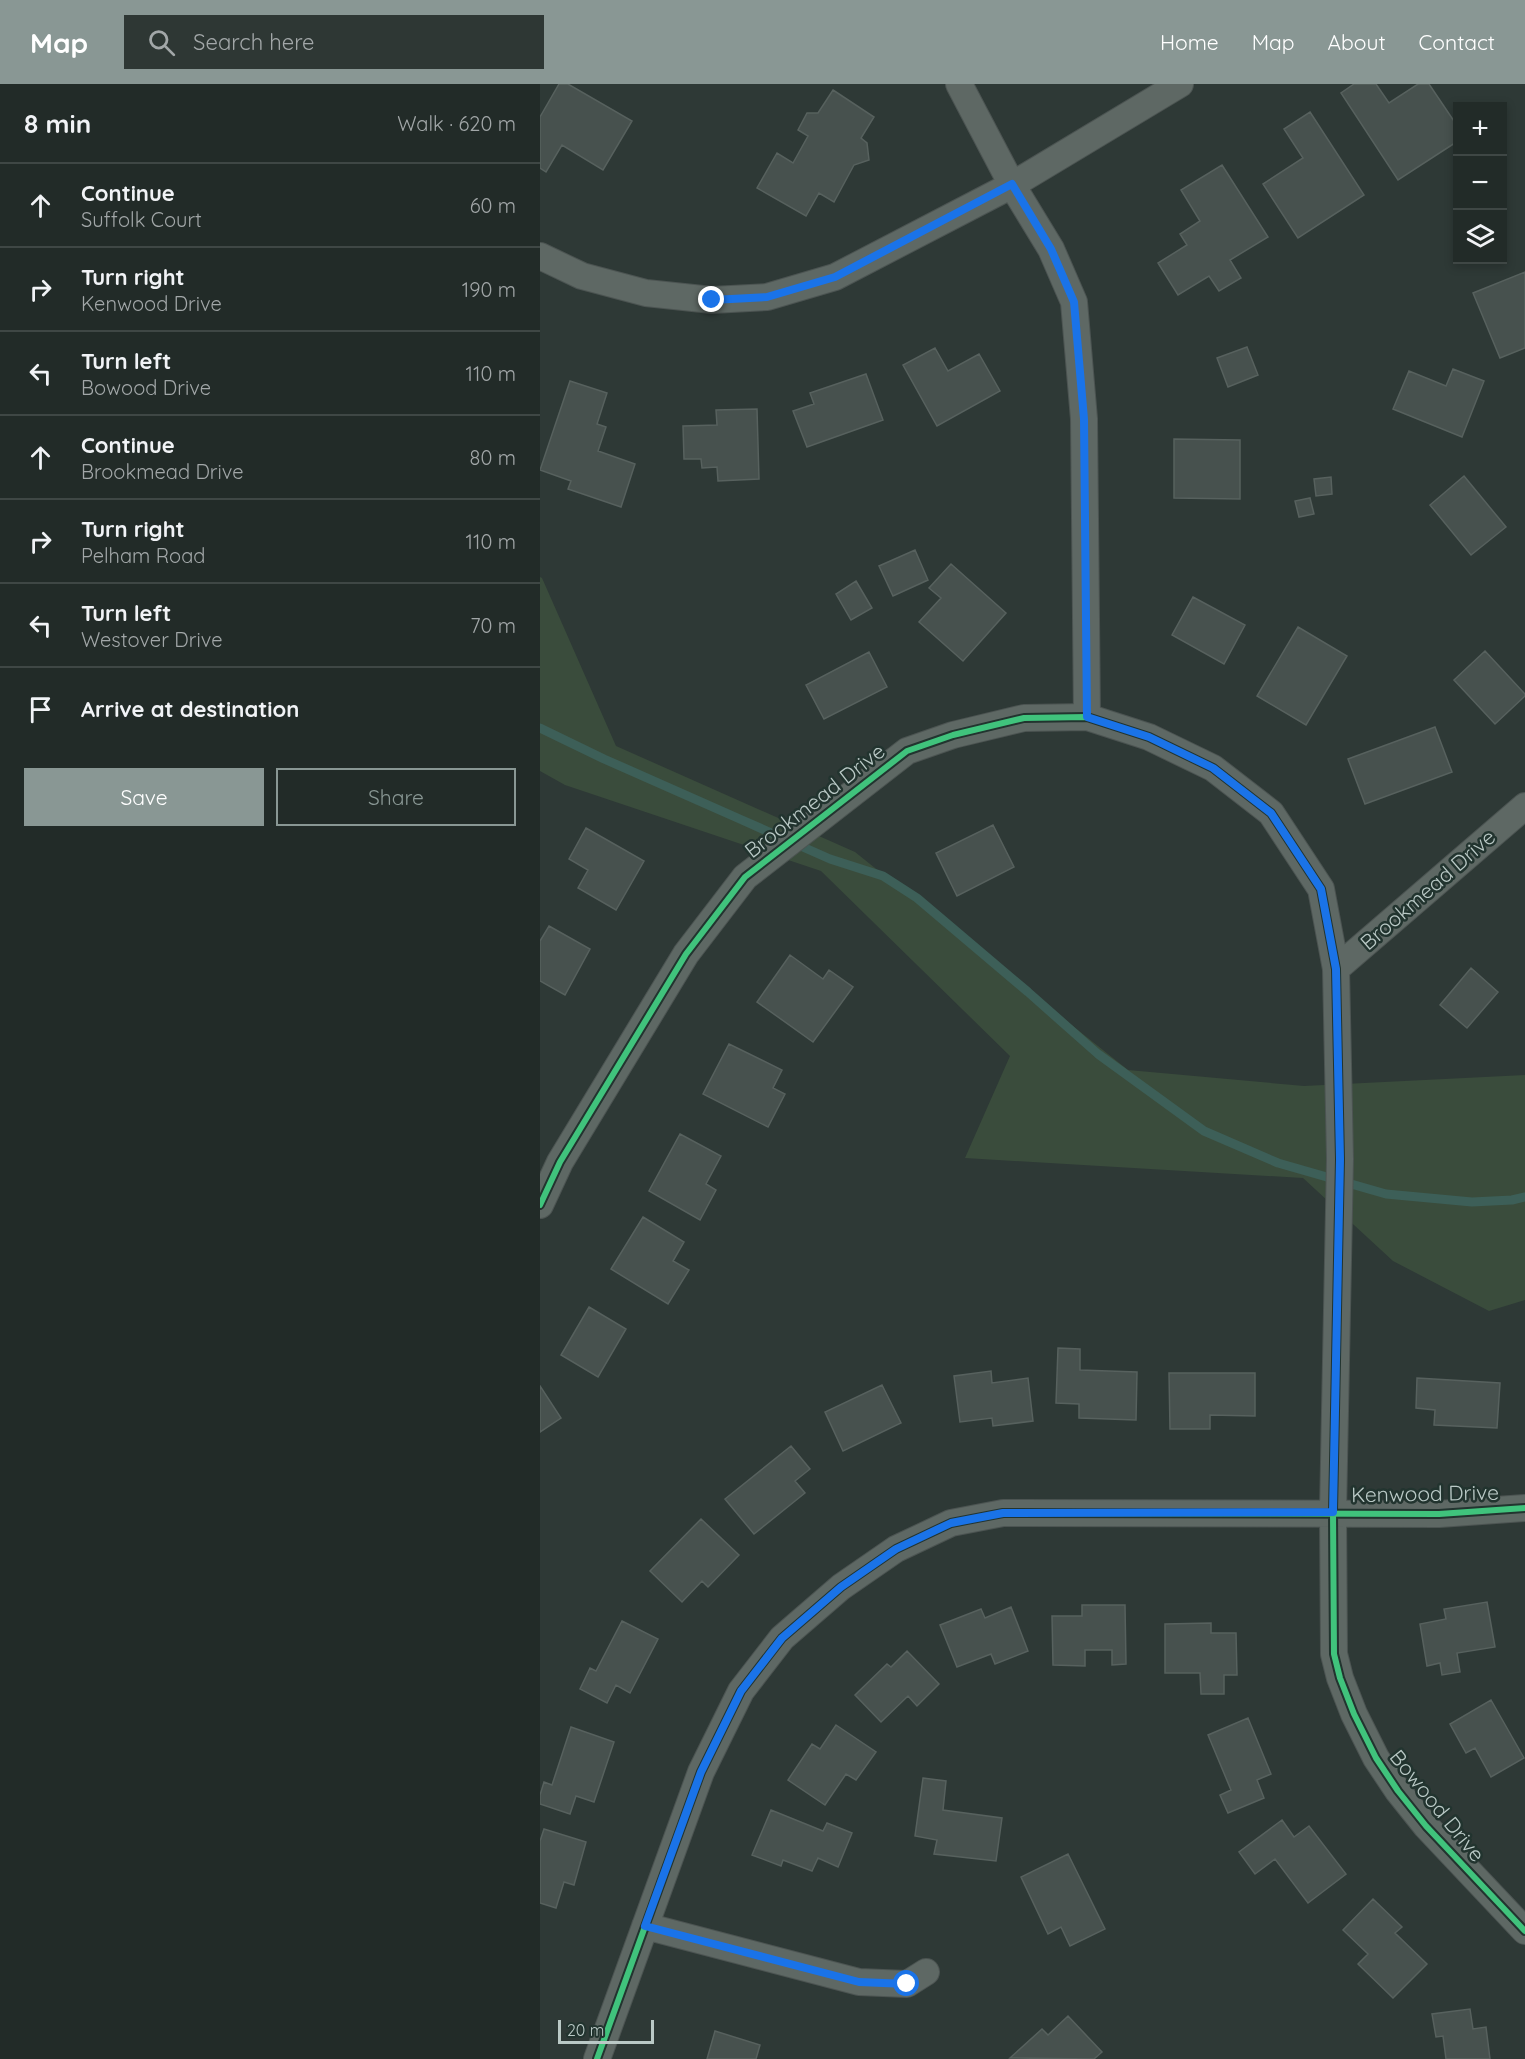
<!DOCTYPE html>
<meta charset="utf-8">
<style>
body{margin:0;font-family:Quicksand,sans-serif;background:#2e3734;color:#f1f3f6}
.controls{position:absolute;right:18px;top:18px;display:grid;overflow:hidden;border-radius:0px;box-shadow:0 3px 9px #0003}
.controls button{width:54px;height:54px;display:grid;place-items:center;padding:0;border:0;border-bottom:2px solid #3f4745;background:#222b28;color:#f1f3f6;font:30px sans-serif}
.scale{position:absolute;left:18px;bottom:15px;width:96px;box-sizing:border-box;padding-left:6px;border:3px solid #bac9c6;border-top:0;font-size:16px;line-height:21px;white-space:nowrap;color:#bac9c6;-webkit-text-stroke:4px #22342f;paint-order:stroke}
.stop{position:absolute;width:18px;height:18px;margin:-14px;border:4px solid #1a73e8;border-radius:50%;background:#fff}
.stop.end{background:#1a73e8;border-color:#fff;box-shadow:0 2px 6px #0008}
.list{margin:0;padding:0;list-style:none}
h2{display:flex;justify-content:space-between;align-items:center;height:78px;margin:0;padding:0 24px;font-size:26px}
h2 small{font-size:20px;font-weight:400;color:#a2a7a8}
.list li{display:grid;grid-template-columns:39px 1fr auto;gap:18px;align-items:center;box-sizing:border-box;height:84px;padding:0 24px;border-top:2px solid #3f4745}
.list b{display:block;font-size:22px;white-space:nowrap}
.list p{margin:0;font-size:20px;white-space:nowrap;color:#a2a7a8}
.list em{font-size:20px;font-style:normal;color:#a2a7a8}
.actions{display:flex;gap:12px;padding:18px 24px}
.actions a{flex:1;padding:14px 0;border:2px solid #899794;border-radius:0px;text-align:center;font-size:21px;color:#899794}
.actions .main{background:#899794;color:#fff}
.icon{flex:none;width:33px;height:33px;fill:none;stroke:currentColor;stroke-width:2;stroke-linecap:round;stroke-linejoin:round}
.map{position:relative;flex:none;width:985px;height:1975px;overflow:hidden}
header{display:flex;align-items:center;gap:36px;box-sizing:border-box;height:84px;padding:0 30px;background:#899794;color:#fff}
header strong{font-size:28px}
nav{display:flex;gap:33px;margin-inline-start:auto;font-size:21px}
.search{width:420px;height:54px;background:#2e3734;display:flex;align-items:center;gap:15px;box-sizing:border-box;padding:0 21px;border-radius:0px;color:#a2a7a8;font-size:22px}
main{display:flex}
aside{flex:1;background:#222b28}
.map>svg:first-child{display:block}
</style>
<header>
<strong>Map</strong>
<div class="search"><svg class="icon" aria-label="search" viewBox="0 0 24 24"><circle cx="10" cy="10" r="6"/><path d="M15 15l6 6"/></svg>Search here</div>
<nav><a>Home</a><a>Map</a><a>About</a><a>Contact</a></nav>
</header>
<main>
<aside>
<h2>8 min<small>Walk · 620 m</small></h2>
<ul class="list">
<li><svg class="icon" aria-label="ahead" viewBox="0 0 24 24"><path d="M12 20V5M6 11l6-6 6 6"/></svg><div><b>Continue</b><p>Suffolk Court</p></div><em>60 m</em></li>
<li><svg class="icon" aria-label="right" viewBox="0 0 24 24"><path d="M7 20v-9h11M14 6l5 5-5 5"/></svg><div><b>Turn right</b><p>Kenwood Drive</p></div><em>190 m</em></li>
<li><svg class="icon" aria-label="left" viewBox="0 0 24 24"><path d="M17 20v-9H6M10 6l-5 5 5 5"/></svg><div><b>Turn left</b><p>Bowood Drive</p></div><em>110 m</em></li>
<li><svg class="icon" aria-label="ahead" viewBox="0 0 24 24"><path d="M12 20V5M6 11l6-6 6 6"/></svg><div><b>Continue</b><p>Brookmead Drive</p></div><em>80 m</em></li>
<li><svg class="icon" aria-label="right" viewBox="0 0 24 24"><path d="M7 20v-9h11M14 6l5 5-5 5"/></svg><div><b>Turn right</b><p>Pelham Road</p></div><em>110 m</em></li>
<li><svg class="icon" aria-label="left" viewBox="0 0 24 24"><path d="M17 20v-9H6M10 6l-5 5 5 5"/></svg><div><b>Turn left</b><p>Westover Drive</p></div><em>70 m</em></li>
<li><svg class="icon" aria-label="arrive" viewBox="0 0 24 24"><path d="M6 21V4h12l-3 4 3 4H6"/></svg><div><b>Arrive at destination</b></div></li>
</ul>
<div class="actions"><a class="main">Save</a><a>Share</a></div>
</aside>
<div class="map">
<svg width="985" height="1975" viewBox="0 0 985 1975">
<rect width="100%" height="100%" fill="#2e3936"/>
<path fill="#3a4c3c" d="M0,493L2,494L76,662L315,768L588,986L764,1002L985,991V1216L949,1227L853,1177L763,1094L425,1074L470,972L281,787L25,701L0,687Z"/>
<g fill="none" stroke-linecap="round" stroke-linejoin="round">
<path stroke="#3d5f58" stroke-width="9" d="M0,644L64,675L202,736L290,775L343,792L377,814L488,908L558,970L664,1047L738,1079L846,1110L932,1118L972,1116L985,1113"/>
</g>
<path fill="#47514e" stroke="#57615e" stroke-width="1.5" d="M19,0H28L92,37L63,86L22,61L6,88L0,84V33Z
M814,0H836L849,19L878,0H889L918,43V57L858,96L801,9Z
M293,6L334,33L321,54L327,59L329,76L314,81L294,118L279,109L266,132L217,104L237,69L253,79L268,52L258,46L267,29H278Z
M770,28L824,111L758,154L723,100L763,74L744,45Z
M682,81L728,153L690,176L701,194L679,207L669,192L638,211L618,179L647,161L640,150L660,137L641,106Z
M985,188V264L960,274L933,209Z
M707,263L718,291L688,303L677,274Z
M395,264L408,287L439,270L460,307L397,342L363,281Z
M913,285L944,297L922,353L853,325L869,287L906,302Z
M326,290L343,336L267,363L253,327L274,320L270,309Z
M30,297L67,309L57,340L66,343L58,367L95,380L81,423L28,405L31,397L0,386Z
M217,325L219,395L178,397L177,383L162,384L161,375H144L143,342L177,341L176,326Z
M634,355L700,356V415L634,414Z
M924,392L966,443L931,471L890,421Z
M791,393L792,410L776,412L774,395Z
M770,414L774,430L759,433L755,417Z
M375,466L388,496L353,512L339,482Z
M411,480L466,529L423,577L379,538L401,514L389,504Z
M316,497L332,524L311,536L296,510Z
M653,513L705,541L684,580L632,551Z
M758,543L807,572L766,641L717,612Z
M945,567L985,610V612L955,640L914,596Z
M329,568L347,603L284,635L266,601Z
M895,643L912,688L825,720L808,675Z
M453,741L474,783L417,812L396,769Z
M46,744L104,777L76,826L38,804L48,786L29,775Z
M9,842L50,865L25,911L0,897V857Z
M250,871L283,895L289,886L313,903L273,958L217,918Z
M931,884L958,908L927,944L900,921Z
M189,960L242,986L233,1004L245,1010L228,1043L163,1010Z
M140,1050L181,1072L166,1100L176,1106L160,1136L109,1107Z
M103,1133L144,1158L133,1177L149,1186L128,1220L71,1185Z
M49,1223L86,1245L58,1293L21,1271Z
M518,1264L540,1265V1286L597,1288L596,1336L539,1334V1320L516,1319Z
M451,1287L452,1299L488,1294L493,1337L453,1342L452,1334L420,1338L414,1292Z
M629,1289H715V1332L670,1331V1345H630Z
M877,1294L960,1299L957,1344L894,1341L895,1326L876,1324Z
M342,1301L361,1339L303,1367L285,1328Z
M0,1302L21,1334L0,1348Z
M251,1362L270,1385L255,1397L265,1409L214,1450L185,1415Z
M161,1435L199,1471L168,1503L162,1497L142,1518L110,1487Z
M947,1518L955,1563L917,1569L920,1588L902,1591L900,1579L887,1582L880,1540L906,1535L904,1525Z
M542,1521H585L586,1580L572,1581V1566H545V1582L513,1581L512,1532H542Z
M471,1523L488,1567L455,1580L451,1570L417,1583L400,1541L441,1525L445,1534Z
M82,1537L118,1555L90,1609L76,1601L67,1619L40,1605L50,1584L56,1587Z
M671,1539V1549H696L697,1591H684V1610H661L660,1589H625V1540Z
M367,1567L399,1600L377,1622L368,1612L341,1638L315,1611L347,1580L351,1583Z
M951,1616L984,1674L951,1693L935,1664L926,1669L910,1640Z
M708,1634L731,1690L717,1696L724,1714L688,1729L680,1711L691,1706L668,1651Z
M296,1641L336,1668L316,1696L306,1690L285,1721L248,1696L272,1660L280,1665Z
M31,1643L74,1658L54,1718L36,1712L30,1730L0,1720V1711L4,1698L12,1701Z
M383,1694L406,1697L403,1726L462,1734L456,1777L394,1770L397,1756L375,1752Z
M231,1726L283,1747L287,1739L312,1749L298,1783L278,1774L272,1787L243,1776L241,1782L212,1771Z
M742,1736L754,1753L769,1742L806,1790L768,1819L735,1775L715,1790L699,1768Z
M4,1745L46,1758L34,1801L24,1798L16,1824L0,1819V1757Z
M528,1770L565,1845L530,1862L521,1843L508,1850L481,1793Z
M833,1815L862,1843L855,1849L887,1880L853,1914L818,1880L828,1870L803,1846Z
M930,1925L933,1945L946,1943L950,1975H906L903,1952L896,1953L892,1930Z
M528,1932L562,1968L554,1975L470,1974L502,1945L508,1951Z
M175,1947L220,1961L216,1975H167Z"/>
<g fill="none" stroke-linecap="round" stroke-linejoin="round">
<g stroke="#4c5452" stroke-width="28">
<path id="minor" d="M419,0L472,101L511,165L534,218L544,335L547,633
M0,172L42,192L106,209L172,216L227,213L295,193L472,101L640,0
M796,885L985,722
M0,1121L20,1078L146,870L205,793L367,667L413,651L484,634L547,633L609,653L673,684L731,729L781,805L796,885L800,1075L793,1428L794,1570L800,1594L814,1630L836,1674L858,1707L886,1742L985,1847
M105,1842L319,1898L367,1900L386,1888
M57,1975L161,1688L201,1607L242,1554L301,1503L356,1465L411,1439L463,1429L899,1430L985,1424"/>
</g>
<use href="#minor" stroke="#5e6864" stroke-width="26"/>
<g stroke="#22342f" stroke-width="10">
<path id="cycleway" d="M0,1121L20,1078L146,870L205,793L367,667L413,651L484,634L547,633L609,653L673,684L731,729L781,805L796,885L800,1075L793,1428L794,1570L800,1594L814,1630L836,1674L858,1707L886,1742L985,1847
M57,1975L161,1688L201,1607L242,1554L301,1503L356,1465L411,1439L463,1429L899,1430L985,1424"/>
</g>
<use href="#cycleway" stroke="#40c37c" stroke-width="6"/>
</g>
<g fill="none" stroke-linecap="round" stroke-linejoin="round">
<path stroke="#1a73e8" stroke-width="8" d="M172,216L227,213L295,193L472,100L511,165L534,218L544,335L547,633L609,653L673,684L731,729L781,805L796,885L800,1075L793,1428L463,1429L411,1439L356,1465L301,1503L242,1554L201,1607L161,1688L105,1842L319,1898L367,1900"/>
</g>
<g text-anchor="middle" stroke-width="5" stroke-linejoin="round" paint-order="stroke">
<g font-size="21" fill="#bac9c6" stroke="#22342f">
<text transform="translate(275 717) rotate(-38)" y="7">Brookmead Drive</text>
<text transform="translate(888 806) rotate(-41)" y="7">Brookmead Drive</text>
<text transform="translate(885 1410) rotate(-1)" y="7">Kenwood Drive</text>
<text transform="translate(897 1722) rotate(51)" y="7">Bowood Drive</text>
</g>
</g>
</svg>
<div class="controls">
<button>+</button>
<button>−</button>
<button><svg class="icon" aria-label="layers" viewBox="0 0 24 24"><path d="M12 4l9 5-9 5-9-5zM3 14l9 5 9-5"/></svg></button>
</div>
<div class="scale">20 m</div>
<div class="stop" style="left:367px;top:1900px"></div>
<div class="stop end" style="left:172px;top:216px"></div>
</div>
</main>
